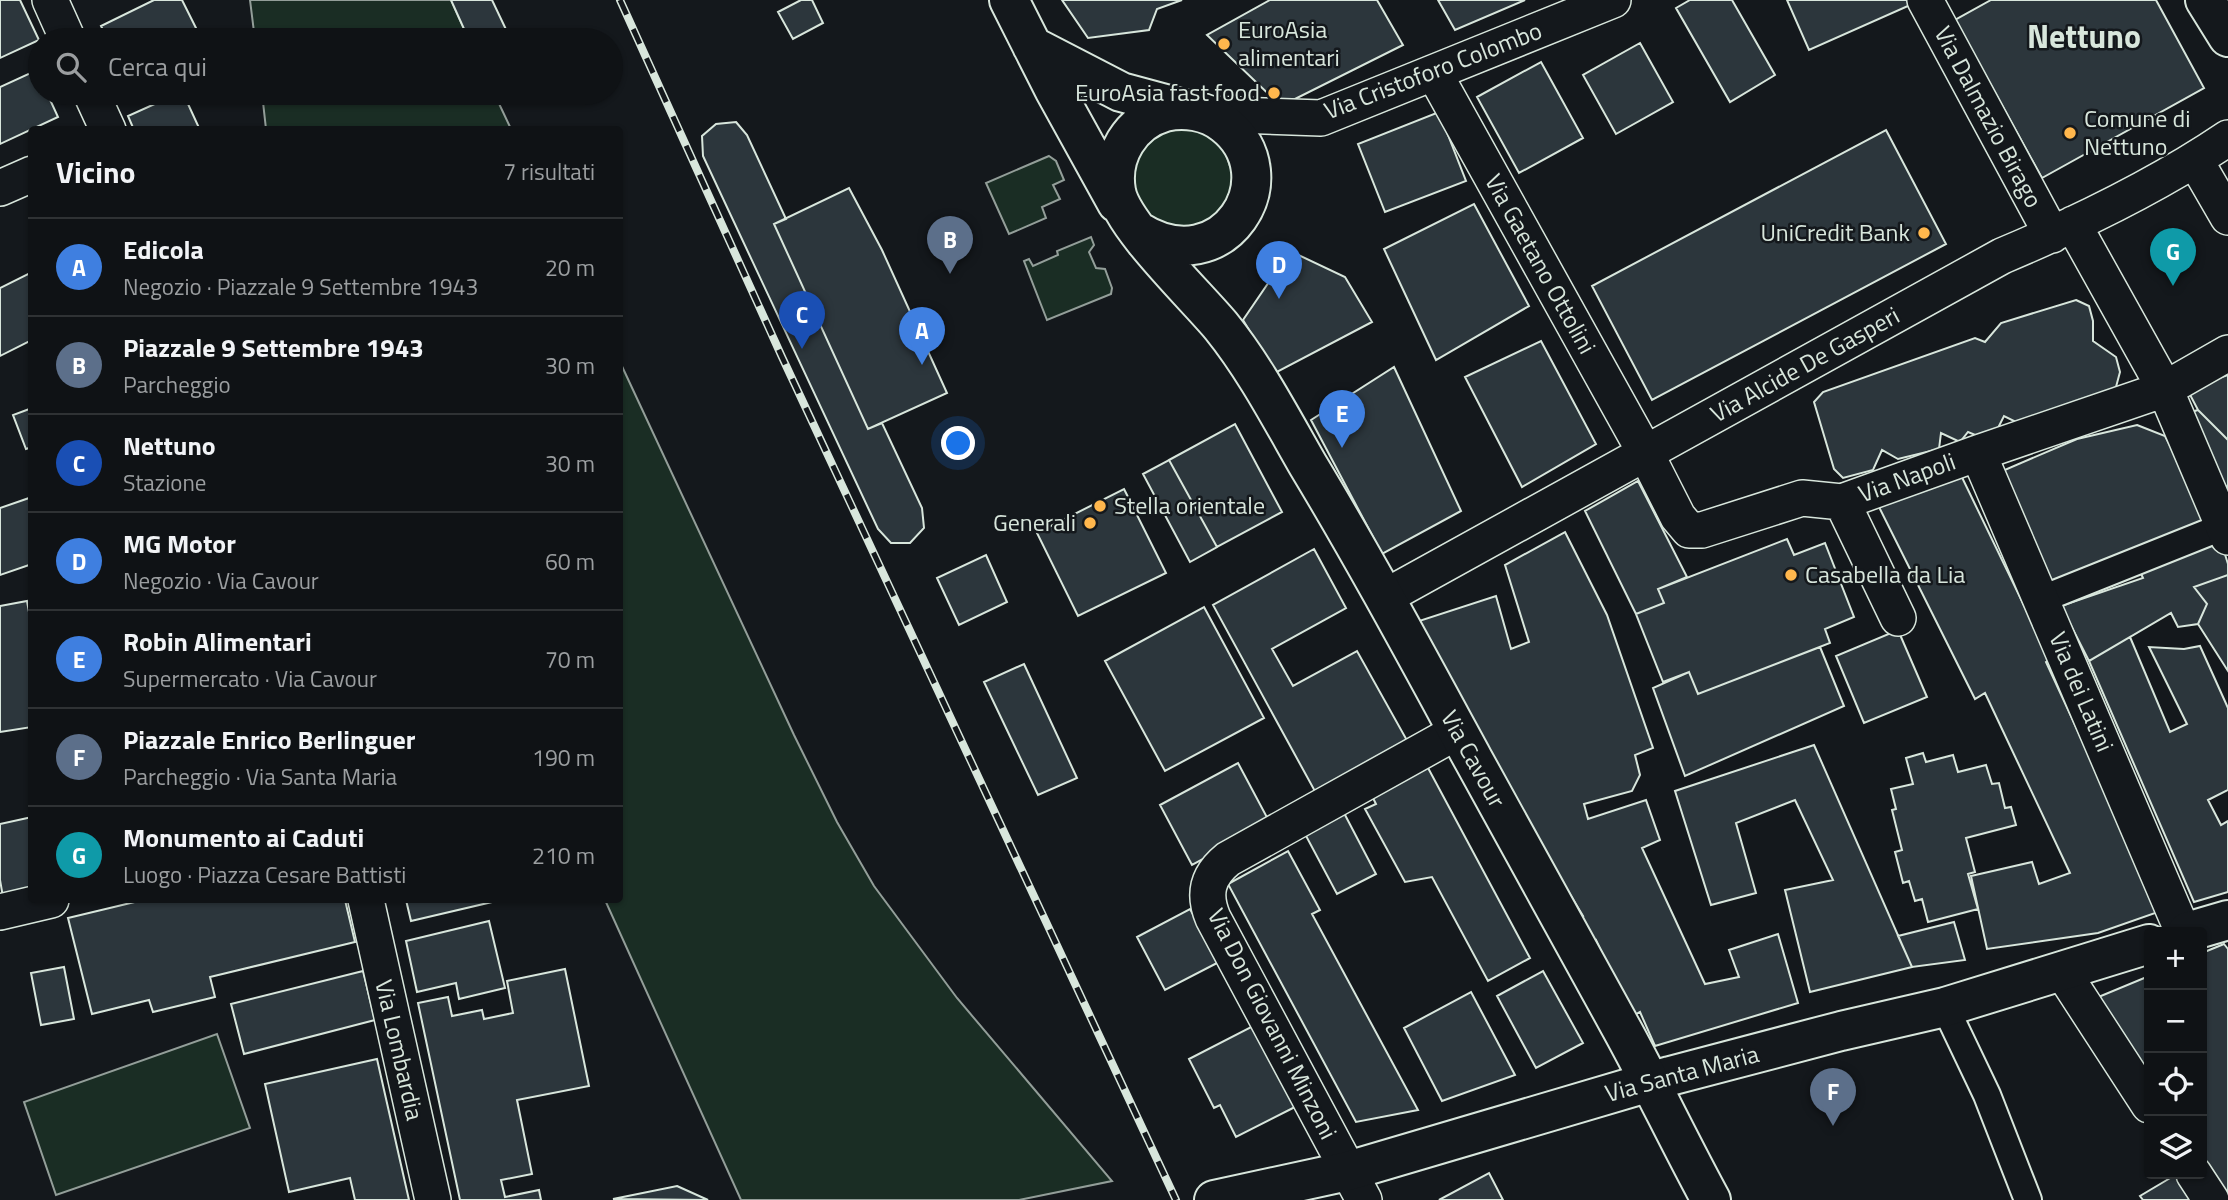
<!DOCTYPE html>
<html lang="it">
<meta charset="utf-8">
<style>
body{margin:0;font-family:"Titillium Web",sans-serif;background:#1d2022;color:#f1f3f6}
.controls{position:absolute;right:21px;bottom:21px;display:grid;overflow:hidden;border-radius:7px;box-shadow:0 2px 5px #0004}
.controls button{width:63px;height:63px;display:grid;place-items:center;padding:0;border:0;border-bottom:2px solid #2f3234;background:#0f1215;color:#f1f3f6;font:35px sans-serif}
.you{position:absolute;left:959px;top:444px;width:24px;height:24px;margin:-18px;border:5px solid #fff;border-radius:50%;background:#1a73e8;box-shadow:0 0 0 10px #1a73e833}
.badge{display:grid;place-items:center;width:46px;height:46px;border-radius:50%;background:#0f766e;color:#fff;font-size:23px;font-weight:700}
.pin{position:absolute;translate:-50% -58px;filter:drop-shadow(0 2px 4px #0008)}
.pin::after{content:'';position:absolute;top:37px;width:24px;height:21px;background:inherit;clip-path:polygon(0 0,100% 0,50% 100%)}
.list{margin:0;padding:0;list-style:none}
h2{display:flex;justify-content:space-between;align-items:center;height:91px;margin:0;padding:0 28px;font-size:30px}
h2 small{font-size:23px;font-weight:400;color:#9b9ea0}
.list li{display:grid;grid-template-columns:46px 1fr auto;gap:21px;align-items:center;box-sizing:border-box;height:98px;padding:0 28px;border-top:2px solid #2f3234}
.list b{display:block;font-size:26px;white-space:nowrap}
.list p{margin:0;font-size:23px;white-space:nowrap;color:#9b9ea0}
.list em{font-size:23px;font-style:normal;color:#9b9ea0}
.icon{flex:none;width:38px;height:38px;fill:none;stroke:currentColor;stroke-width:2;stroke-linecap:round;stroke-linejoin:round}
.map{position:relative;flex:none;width:2228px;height:1200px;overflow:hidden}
.search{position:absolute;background:#0f1215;box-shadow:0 2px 5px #0004;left:28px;top:28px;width:595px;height:77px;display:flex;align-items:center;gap:18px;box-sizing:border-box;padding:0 24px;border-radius:38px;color:#9b9ea0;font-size:26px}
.panel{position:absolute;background:#0f1215;box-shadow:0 2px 5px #0004;left:28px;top:126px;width:595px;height:777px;border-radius:7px}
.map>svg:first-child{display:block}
</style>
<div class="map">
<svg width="2228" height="1200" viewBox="0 0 2228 1200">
<rect width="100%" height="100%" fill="#14181c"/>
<path fill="#1a2d24" stroke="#939e99" stroke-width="2" d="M250,0H451L469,40H255Z
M262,93H494L511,129H266Z
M1189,125L1221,140L1237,187L1207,227L1157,225L1134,199L1132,163L1154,133Z
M1049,156L1056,161L1064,180L1053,185L1060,199L1042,207L1046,218L1009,234L986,183Z
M1091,237L1094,245L1089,252L1096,268L1105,269L1112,288L1111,294L1047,320L1024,261L1029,259L1033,266L1058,255L1057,251Z
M620,362L794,735L837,822L874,886L957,998L1112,1181L1019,1200H741L605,900H620Z
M217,1034L250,1128L56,1195L24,1102Z"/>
<path fill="#2c363c" stroke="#d8e6dc" stroke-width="2" d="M0,0H20L39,40L0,58Z
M154,0H182L202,40H108L101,26Z
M451,0H492L511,40H469Z
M801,0H812L823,23L793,39L778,12Z
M1062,0H1182L1157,9L1149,30L1088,38Z
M1270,0H1377L1403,45L1281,106L1207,35Z
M1438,0H1525L1455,30Z
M1690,0H1732L1775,75L1730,102L1676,8Z
M1787,0H1916L1917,2L1809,50Z
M1991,0H2156L2204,88L2042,178L1955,20Z
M1640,43L1673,102L1616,134L1583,75Z
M1541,62L1583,138L1519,173L1477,97Z
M37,70L40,78V93H47L58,117L0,144V87Z
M179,93H183L200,130H134L128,116Z
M1439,112L1466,181L1385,212L1358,144Z
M736,122L747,135L786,219L774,224L868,429L882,423L922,508L924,528L910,543H891L878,529L703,156L702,136L716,124Z
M1886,130L1946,244L1652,400L1592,286Z
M849,188L882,250L947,393L868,429L774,224Z
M1474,204L1529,306L1436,360L1384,249Z
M1290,251L1345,277L1372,322L1275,373L1243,320Z
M32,272V340L0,356V288Z
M2076,300L2089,306L2093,321V341L2116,357L2120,372L2116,387L2102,399L2020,424L2004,416L1997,430L1980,437L1968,432L1960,442L1941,433L1939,449L1898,459L1882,450L1873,470L1843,478L1834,469L1814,402L1823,392L1975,338L1985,342L2001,323Z
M1541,341L1596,444L1522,487L1465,377Z
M1394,367L1461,511L1382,554L1311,420Z
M2228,375V440L2198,410L2187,389Z
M32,408V447L26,449L13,415Z
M2198,410L2228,440V490L2185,414Z
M1235,424L1282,512L1217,547L1169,460Z
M2137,425L2165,436L2212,525L2046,587L2000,472L2077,439Z
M1169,460L1217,547L1190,562L1143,474Z
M1956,465L2050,659L2046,662L2161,911L2098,933L1987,949L1971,876L2032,862L2039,884L2070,873L1985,693L1975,699L1878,505Z
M1638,481L1687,577L1658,589L1664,603L1636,614L1585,511Z
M1124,489L1166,573L1078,616L1037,533Z
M32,497V564L0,575V508Z
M1565,532L1607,615L1653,748L1635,755L1640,775L1632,791L1584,804L1588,819L1646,800L1660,840L1642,848L1705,984L1739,977L1729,950L1778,934L1798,1003L1655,1046L1640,1012L1631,1017L1596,940L1589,945L1577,918L1583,916L1534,835L1419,621L1496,596L1511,649L1529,642L1505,565Z
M2219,535L2228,564V575L2194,587L2207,604L2198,624L2178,627L2171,613L2089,661L2061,606L2143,578L2137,565Z
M1787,539L1794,555L1825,543L1854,617L1825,629L1830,643L1698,694L1689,672L1663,682L1636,614L1664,603L1658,589Z
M1314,549L1346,608L1272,649L1293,686L1357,651L1409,744L1317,795L1213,605Z
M986,555L1007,602L959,625L937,578Z
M2228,575V671L2198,624L2207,604L2194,587Z
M27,601L32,629V727L0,732V606Z
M1204,607L1264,718L1165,771L1105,661Z
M1898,630L1927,697L1864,723L1836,656Z
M2130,637L2170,732L2187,724L2149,647L2184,649L2200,646L2228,708V790L2208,800L2221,825L2228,821V892L2194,902L2089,661Z
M1820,647L1844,706L1685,776L1653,688L1689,672L1698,694Z
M1024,664L1077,778L1038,795L984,682Z
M1814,745L1912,967L1810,992L1785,890L1833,880L1795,800L1736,823L1756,893L1711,905L1675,791Z
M1923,753L1926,762L1953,755L1958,772L1986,765L1992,784L1999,783L2005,808L2011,807L2016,825L1966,838L1975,872L1968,874L1978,909L1928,922L1922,899L1915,901L1909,881L1903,883L1895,852L1902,850L1892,810L1896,809L1891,789L1913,784L1906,758Z
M1238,763L1270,823L1192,865L1160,805Z
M1427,766L1530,958L1488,981L1432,877L1405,882L1365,809L1376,804L1372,796Z
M1344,813L1376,874L1337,894L1305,834Z
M32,817V897L4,903L0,880V824Z
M1288,851L1320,910L1312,914L1418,1110L1356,1122L1228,884Z
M143,900H345L355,942L210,977L215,997L153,1012L149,1000L92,1014L68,918Z
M406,900H491L492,902L411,921Z
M1190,909L1219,962L1165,990L1137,937Z
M489,921L505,988L459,999L456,983L417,992L406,941Z
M1954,922L1965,960L1912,967L1898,936Z
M2224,944L2228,949V1200L2202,1165V953Z
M64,967L74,1019L41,1025L31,973Z
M565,969L589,1086L517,1100L532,1174L501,1180L505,1197L539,1190L541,1200H460L418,1003L448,997L452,1016L482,1010L484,1019L513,1013L507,981Z
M363,971L375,1020L244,1054L231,1004Z
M1543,971L1583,1043L1536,1068L1497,996Z
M2149,976V1082L2096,998Z
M1471,992L1515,1075L1442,1101L1404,1028Z
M1253,1026L1295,1107L1236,1137L1220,1105L1214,1108L1189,1059Z
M377,1059L409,1200H355L350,1178L289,1192L265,1084Z
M1489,1173L1503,1200H1439Z
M2177,1174L2195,1200H2143L2140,1196Z
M677,1186L708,1200L613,1199Z"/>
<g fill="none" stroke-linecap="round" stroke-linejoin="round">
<g stroke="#d8e6dc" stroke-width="30">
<path id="pedestrian" d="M2042,599L2222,527
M1945,1007L1987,1095L2028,1200"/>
</g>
<g stroke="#d8e6dc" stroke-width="38">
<path id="minor" d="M50,0L68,40
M1925,0L2052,235
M1434,73L1646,454L1678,517L1689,530H1702L1802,498L1842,502L1978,453L2165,389L2228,353
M91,93L108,130
M1207,114L1321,118L1613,0
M2195,160L2228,217
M0,188L32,174
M2073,224L2165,389L2228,537
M1978,453L2183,932
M1842,502L1898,618
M1385,597L2002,256C2078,224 2160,184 2228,138
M366,900L433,1200
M0,912L51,900
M2062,971L2149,1105
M2194,1174L2211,1200
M1364,1200L1213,918C1203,894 1207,876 1228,859L1458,731"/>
</g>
<g stroke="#d8e6dc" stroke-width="42">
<path id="secondary" d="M2187,932L2228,920
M1214,1200L1348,1171L1670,1076L1841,1031L1945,1007L2149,944"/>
</g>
<g stroke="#d8e6dc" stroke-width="42">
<path id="primary" d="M1009,0L1054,89L1117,203
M2205,0L2228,37
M1032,46L1121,92L1184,109
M1138,231C1224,285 1291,176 1224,124C1208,111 1184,107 1165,112C1130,122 1110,156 1116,191C1121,224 1196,296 1221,326C1255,368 1281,418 1308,465C1366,561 1419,660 1473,759C1523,850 1574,942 1624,1033C1654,1088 1681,1145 1711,1200"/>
</g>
<use href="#pedestrian" stroke="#14181c" stroke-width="26"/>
<use href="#minor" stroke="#14181c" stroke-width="35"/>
<use href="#secondary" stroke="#14181c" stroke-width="38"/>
<use href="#primary" stroke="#14181c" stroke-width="38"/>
<g stroke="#d8e6dc" stroke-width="8">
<path id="rail" d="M620,0L782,357L1176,1200"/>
</g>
<use href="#rail" stroke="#14181c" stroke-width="5" stroke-dasharray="16" stroke-linecap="butt"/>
</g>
<g fill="#ffb74d" stroke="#14181c" stroke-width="2.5">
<circle cx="1224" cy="44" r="7"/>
<circle cx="1274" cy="93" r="7"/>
<circle cx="2070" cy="133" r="7"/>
<circle cx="1924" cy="233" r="7"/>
<circle cx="1100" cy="506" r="7"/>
<circle cx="1090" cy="523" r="7"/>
<circle cx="1791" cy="575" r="7"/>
</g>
<g text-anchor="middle" stroke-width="5" stroke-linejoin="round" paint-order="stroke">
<g font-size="24" fill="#d8e6dc" stroke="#14181c" text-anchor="start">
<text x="1238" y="38">EuroAsia<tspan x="1238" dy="28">alimentari</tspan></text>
<text x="1260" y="101" text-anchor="end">EuroAsia fast food</text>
<text x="2084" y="127">Comune di<tspan x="2084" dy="28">Nettuno</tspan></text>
<text x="1910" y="241" text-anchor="end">UniCredit Bank</text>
<text x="1114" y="514">Stella orientale</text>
<text x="1076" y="531" text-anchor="end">Generali</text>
<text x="1805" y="583">Casabella da Lia</text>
</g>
<g font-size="24" fill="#d8e6dc" stroke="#14181c">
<text transform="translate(1433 71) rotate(-21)" y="8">Via Cristoforo Colombo</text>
<text transform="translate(1988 117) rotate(62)" y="8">Via Dalmazio Birago</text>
<text transform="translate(1540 264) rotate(61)" y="8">Via Gaetano Ottolini</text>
<text transform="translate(1805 365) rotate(-29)" y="8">Via Alcide De Gasperi</text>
<text transform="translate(1907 478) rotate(-20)" y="8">Via Napoli</text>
<text transform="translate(2081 692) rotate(67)" y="8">Via dei Latini</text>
<text transform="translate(1473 759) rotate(61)" y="8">Via Cavour</text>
<text transform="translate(1272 1024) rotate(63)" y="8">Via Don Giovanni Minzoni</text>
<text transform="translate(399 1050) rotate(77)" y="8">Via Lombardia</text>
<text transform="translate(1682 1074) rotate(-15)" y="8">Via Santa Maria</text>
</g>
<g font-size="32" font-weight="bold" fill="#d8e6dc" stroke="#14181c">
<text x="2084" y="48">Nettuno</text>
</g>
</g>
</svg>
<div class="controls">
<button>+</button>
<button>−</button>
<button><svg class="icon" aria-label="locate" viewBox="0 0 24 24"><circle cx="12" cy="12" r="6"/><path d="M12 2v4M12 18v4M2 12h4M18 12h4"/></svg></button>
<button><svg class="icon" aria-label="layers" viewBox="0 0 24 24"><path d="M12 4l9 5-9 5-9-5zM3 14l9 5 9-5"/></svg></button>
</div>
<div class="you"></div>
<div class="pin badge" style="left:922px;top:365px;background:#3f7fe0">A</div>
<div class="pin badge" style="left:950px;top:274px;background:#5c6f8a">B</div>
<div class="pin badge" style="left:802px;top:349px;background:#1a4fb4">C</div>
<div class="pin badge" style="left:1279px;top:299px;background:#3f7fe0">D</div>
<div class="pin badge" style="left:1342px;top:448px;background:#3f7fe0">E</div>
<div class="pin badge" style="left:1833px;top:1126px;background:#5c6f8a">F</div>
<div class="pin badge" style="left:2173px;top:286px;background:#0f9aa8">G</div>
<div class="search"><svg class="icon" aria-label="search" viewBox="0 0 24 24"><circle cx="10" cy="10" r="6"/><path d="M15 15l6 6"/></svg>Cerca qui</div>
<section class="panel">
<h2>Vicino<small>7 risultati</small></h2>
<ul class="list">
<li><span class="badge" style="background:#3f7fe0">A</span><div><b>Edicola</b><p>Negozio · Piazzale 9 Settembre 1943</p></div><em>20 m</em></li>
<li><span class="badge" style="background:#5c6f8a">B</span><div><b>Piazzale 9 Settembre 1943</b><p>Parcheggio</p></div><em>30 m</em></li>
<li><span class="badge" style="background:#1a4fb4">C</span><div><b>Nettuno</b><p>Stazione</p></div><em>30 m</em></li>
<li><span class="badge" style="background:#3f7fe0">D</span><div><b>MG Motor</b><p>Negozio · Via Cavour</p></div><em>60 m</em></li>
<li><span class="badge" style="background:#3f7fe0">E</span><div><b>Robin Alimentari</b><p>Supermercato · Via Cavour</p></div><em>70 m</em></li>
<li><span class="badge" style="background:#5c6f8a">F</span><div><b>Piazzale Enrico Berlinguer</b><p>Parcheggio · Via Santa Maria</p></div><em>190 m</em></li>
<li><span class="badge" style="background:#0f9aa8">G</span><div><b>Monumento ai Caduti</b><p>Luogo · Piazza Cesare Battisti</p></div><em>210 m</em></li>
</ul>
</section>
</div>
